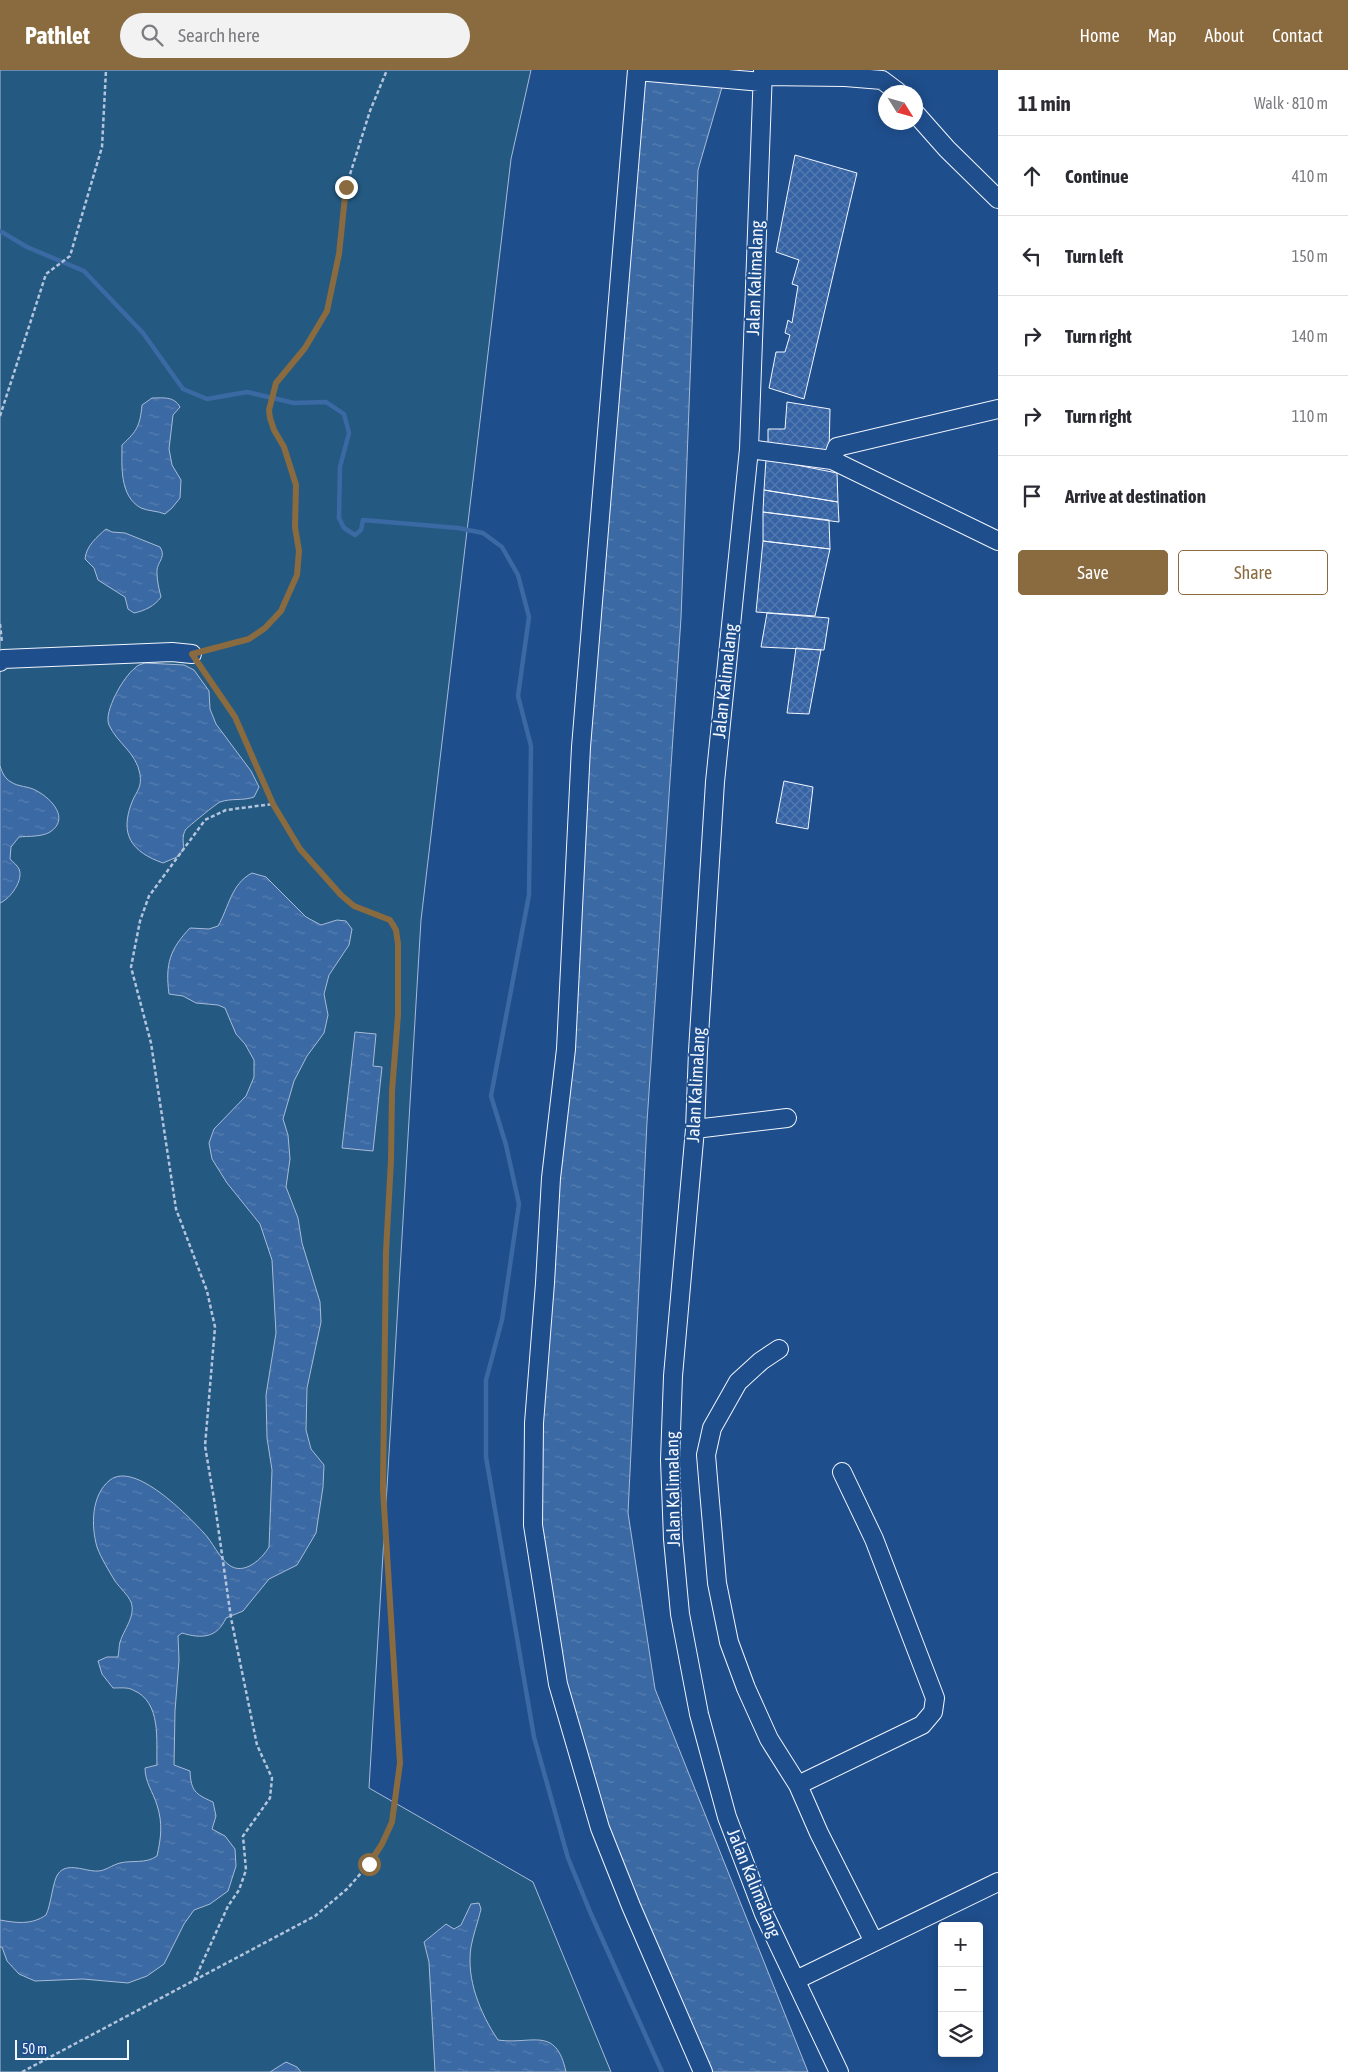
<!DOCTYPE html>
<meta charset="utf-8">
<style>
body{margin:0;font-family:"Asap Condensed",sans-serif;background:#f2f2f3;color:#2b2b33}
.controls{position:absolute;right:15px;bottom:15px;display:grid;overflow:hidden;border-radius:5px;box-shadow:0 2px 12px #0003}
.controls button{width:45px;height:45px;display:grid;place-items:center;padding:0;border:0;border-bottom:1px solid #e1e1e2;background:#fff;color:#2b2b33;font:25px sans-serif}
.compass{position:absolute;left:878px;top:15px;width:45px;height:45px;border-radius:50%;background:#fff;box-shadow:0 2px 12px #0003;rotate:127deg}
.scale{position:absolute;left:15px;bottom:12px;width:114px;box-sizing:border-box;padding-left:5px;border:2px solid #f2f6ff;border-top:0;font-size:14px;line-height:18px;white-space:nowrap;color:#f2f6ff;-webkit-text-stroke:4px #1f4e8c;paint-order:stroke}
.stop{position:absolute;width:15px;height:15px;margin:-11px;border:4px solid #8a6a3f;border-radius:50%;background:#fff}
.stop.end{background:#8a6a3f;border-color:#fff;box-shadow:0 1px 5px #0008}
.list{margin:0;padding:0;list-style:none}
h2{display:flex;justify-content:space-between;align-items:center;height:65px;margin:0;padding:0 20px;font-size:21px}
h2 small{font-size:16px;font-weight:400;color:#7c7c81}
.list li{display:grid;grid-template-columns:32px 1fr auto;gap:15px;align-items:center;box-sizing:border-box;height:80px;padding:0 20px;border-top:1px solid #e1e1e2}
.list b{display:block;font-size:19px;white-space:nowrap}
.list em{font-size:16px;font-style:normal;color:#7c7c81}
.actions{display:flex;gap:10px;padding:15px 20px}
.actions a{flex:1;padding:11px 0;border:1px solid #8a6a3f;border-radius:5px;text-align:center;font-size:18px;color:#8a6a3f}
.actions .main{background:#8a6a3f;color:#fff}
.icon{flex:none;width:28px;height:28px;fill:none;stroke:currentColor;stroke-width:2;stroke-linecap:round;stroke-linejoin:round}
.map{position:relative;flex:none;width:998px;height:2002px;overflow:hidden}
header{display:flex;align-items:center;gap:30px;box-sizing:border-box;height:70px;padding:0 25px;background:#8a6a3f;color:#fff}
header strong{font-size:24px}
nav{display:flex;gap:28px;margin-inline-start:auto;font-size:18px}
.search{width:350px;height:45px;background:#f2f2f3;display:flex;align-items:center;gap:12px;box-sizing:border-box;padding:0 18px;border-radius:28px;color:#7c7c81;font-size:19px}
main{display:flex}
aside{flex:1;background:#fff}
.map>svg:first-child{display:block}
</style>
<header>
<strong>Pathlet</strong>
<div class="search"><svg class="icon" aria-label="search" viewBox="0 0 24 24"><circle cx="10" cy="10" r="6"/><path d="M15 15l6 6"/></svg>Search here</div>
<nav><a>Home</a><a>Map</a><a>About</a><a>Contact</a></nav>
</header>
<main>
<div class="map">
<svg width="998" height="2002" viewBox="0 0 998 2002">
<defs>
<pattern id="water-ripples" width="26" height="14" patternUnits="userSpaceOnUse" patternTransform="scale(1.25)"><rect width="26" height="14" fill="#3b69a3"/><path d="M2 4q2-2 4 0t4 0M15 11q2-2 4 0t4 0" fill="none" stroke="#587fb1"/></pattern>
<pattern id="building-cross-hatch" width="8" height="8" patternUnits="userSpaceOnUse" patternTransform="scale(1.25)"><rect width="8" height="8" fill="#3563a3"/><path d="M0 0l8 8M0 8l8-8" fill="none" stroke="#537ab1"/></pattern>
</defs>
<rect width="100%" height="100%" fill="#1f4e8c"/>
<path fill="#245a82" stroke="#a8bbd7" d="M0,0H531L511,89L421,850L369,1718L533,1812L611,2002H0Z"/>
<path fill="url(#water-ripples)" stroke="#a8bbd7" d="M637,0H727L698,100L681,548L647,1052L628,1443L655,1619L808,2002H703L600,1758L561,1623L533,1455Z
M152,328C163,328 174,326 180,337L173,345L169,379L172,395L181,410L180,428L172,438L165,444C158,441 148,441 141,438C119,426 122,395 122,375C137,361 140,356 142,335Z
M106,459L112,462L125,463L160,477C167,488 156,492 157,503C157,511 159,519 161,527C155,536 144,541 134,543L128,539L125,527L98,510L94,498L85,489C86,476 97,467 106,459Z
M145,593L184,595L194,600L209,621L210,639L216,654L251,701L259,717L254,727C243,731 231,728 220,732C217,733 188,757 186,759C182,765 183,772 184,779L177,787L163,793C132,782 119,765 132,732C137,720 142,718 140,704C136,682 117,673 109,655C103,642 124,606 135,598C137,595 142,594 145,593Z
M0,696C2,702 5,709 11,712C18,717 29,716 37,721C52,729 70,749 50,762C42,767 28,766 19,767L11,777L10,789C13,792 17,795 19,799C24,810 10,829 0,833Z
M252,803L266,807L306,847L321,855L337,850L346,851L352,859L349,875L329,905L324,924L328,945L324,963L307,986L294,1011L283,1049L288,1065L290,1089L286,1117L298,1148L302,1173L320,1232L321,1252L307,1318L306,1360L311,1379L324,1395L323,1417L316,1463L297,1495L269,1509L243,1541L226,1548C217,1568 202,1569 182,1563L178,1566L179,1590L175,1641L174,1695L190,1701C191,1721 195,1724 213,1732L216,1746L212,1759L225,1766L235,1779L236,1796L228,1821L210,1834L194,1840L184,1854L164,1894L147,1906L128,1913L83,1909L35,1911L19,1904L7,1891L2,1877H0V1850C16,1853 32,1855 46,1845C51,1835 53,1810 58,1804C67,1791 86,1802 98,1801C105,1801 112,1795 120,1793C132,1790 146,1794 157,1786C161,1768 163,1754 157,1735C153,1722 145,1712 145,1698L157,1695C156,1671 162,1632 133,1620C128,1617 120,1618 113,1618L102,1604L98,1591L107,1587H118C119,1582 119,1576 120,1572C124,1559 136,1546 131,1532C128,1525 120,1518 115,1511C109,1501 101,1488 97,1477C91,1456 91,1425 110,1410C135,1391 187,1445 203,1462C212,1471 220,1489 229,1495C244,1506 262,1489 269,1477L272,1400L267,1368L266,1325L276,1263L272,1190L260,1154L227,1113L212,1089L209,1073L214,1059L246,1026L254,1007V990L245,974L236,964L225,938L218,935L196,933L183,926L169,924C165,894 170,879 190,858L209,859L218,856C229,837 231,814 252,803Z
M355,962L376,964L373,996L382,997L373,1081L342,1078Z
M479,1833L481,1839C478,1852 473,1865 471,1877C466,1909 480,1943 498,1970C532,1975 556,1955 566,2002H435L429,1892L424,1872L446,1854L454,1859L461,1855L471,1834Z
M286,1992L297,1997L301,2002H270Z"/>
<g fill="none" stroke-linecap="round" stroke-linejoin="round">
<path stroke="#3b69a3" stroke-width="4.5" d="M0,161L27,177L84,201L143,263L183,319L207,329L247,322L294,333L326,332L344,344L349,363L340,397L339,448L344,458L355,465L361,460L363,450L458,458L483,463L502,477L518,505L529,547L518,626L531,676L529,825L491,1026L506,1075L519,1134L502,1250L486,1310V1387L534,1667L568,1788L591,1844L662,2002"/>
</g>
<path fill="url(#building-cross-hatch)" stroke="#f2f6ff" d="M795,85L857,103L804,329L769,318L776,282H785L790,265L785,263L788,250L792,253L798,216L792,214L799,190L776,182Z
M787,332L830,339L829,384L768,379V359H785Z
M766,389L837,403L838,432L764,420Z
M764,420L838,432L839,452L763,442Z
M763,442L829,450L830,479L763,471Z
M763,471L830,479L815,546L756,542Z
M767,543L829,548L824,580L761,577Z
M796,578L821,580L809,644L787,643Z
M784,711L813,717L808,759L776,753Z"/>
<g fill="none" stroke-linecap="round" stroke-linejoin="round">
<g stroke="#f2f6ff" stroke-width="20">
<path id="minor" d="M637,0L581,677L566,979L551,1108L545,1213L534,1353L533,1455L558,1614L600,1758L631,1836L703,2002
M763,0L749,379L715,712L698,981L695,1059L673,1306L670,1390L673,1469L680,1544L699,1644L727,1747L764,1844L839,2002
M637,1L762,12
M762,6L845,7L882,10L898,22
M916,44L947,79L998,129
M749,379L832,390L998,471
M832,390L837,377L998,339
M0,592L3,589L172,582L192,584
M695,1059L787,1048
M779,1279L761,1291L738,1312L712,1358L706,1385L717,1513L729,1572L746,1618L769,1669L798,1715L819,1763L874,1872
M798,1715L922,1655L933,1642L935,1628L874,1469L842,1402
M796,1910L998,1812"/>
</g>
<path stroke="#b3c4dc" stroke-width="2.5" stroke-dasharray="4 2.5" stroke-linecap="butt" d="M0,346L46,204L70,186L102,77L106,0
M0,554L2,573
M206,579L249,569L265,558L281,541L297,505L299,481L295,457L296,415L284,377L274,360L269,340L276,313L305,278L327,241L339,184L346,117L370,41L387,0
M194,1911L228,1836L239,1820L246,1800L243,1766L270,1728L272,1708L257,1675L231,1548L215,1435L205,1376L215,1257L207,1221L176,1139L151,973L131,897L140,851L149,826L205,750L226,740L273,734
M22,2002L315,1846L347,1819L369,1794L383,1774L392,1752L400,1693L383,1419L386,1182L391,1090L392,1021L398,945V874L394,853L354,836L341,825L300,779L273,734L235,647L200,596"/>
<use href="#minor" stroke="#1f4e8c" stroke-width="18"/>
</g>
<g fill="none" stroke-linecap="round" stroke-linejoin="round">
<path stroke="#8a6a3f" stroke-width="6" d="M346,117L339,184L327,241L305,278L276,313L269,340L270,348L274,360L284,377L296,415L295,457L299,481L297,505L281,541L265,558L249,569L192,584L235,647L273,734L300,779L341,825L354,836L390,850L396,860L398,874V945L392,1021L391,1090L386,1182L383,1419L400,1693L392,1752L382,1774L369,1794"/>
</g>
<g text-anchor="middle" stroke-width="4" stroke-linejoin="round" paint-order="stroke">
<g font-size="18" fill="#f2f6ff" stroke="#1f4e8c">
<text transform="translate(755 208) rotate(-88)" y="6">Jalan Kalimalang</text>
<text transform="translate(725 611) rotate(-84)" y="6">Jalan Kalimalang</text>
<text transform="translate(696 1015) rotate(-87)" y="6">Jalan Kalimalang</text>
<text transform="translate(673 1419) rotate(-91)" y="6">Jalan Kalimalang</text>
<text transform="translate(754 1813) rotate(68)" y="6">Jalan Kalimalang</text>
</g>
</g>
</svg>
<div class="controls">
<button>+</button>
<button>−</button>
<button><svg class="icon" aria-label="layers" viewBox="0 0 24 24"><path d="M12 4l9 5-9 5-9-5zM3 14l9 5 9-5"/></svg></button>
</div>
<svg class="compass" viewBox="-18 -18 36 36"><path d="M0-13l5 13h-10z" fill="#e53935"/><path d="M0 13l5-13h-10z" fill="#7c7c81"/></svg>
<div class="scale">50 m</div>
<div class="stop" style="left:369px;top:1794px"></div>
<div class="stop end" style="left:346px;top:117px"></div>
</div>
<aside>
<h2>11 min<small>Walk · 810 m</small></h2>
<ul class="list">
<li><svg class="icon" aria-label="ahead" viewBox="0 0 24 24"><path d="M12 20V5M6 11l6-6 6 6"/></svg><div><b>Continue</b></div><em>410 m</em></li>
<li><svg class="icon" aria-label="left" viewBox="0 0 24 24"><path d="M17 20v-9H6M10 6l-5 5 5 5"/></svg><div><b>Turn left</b></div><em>150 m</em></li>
<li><svg class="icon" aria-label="right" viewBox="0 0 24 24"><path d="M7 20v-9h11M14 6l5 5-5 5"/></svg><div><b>Turn right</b></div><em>140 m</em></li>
<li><svg class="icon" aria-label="right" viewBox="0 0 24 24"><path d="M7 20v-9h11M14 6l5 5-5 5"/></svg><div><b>Turn right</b></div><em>110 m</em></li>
<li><svg class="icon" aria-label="arrive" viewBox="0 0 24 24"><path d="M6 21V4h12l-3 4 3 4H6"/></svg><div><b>Arrive at destination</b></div></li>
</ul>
<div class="actions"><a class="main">Save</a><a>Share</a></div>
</aside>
</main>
